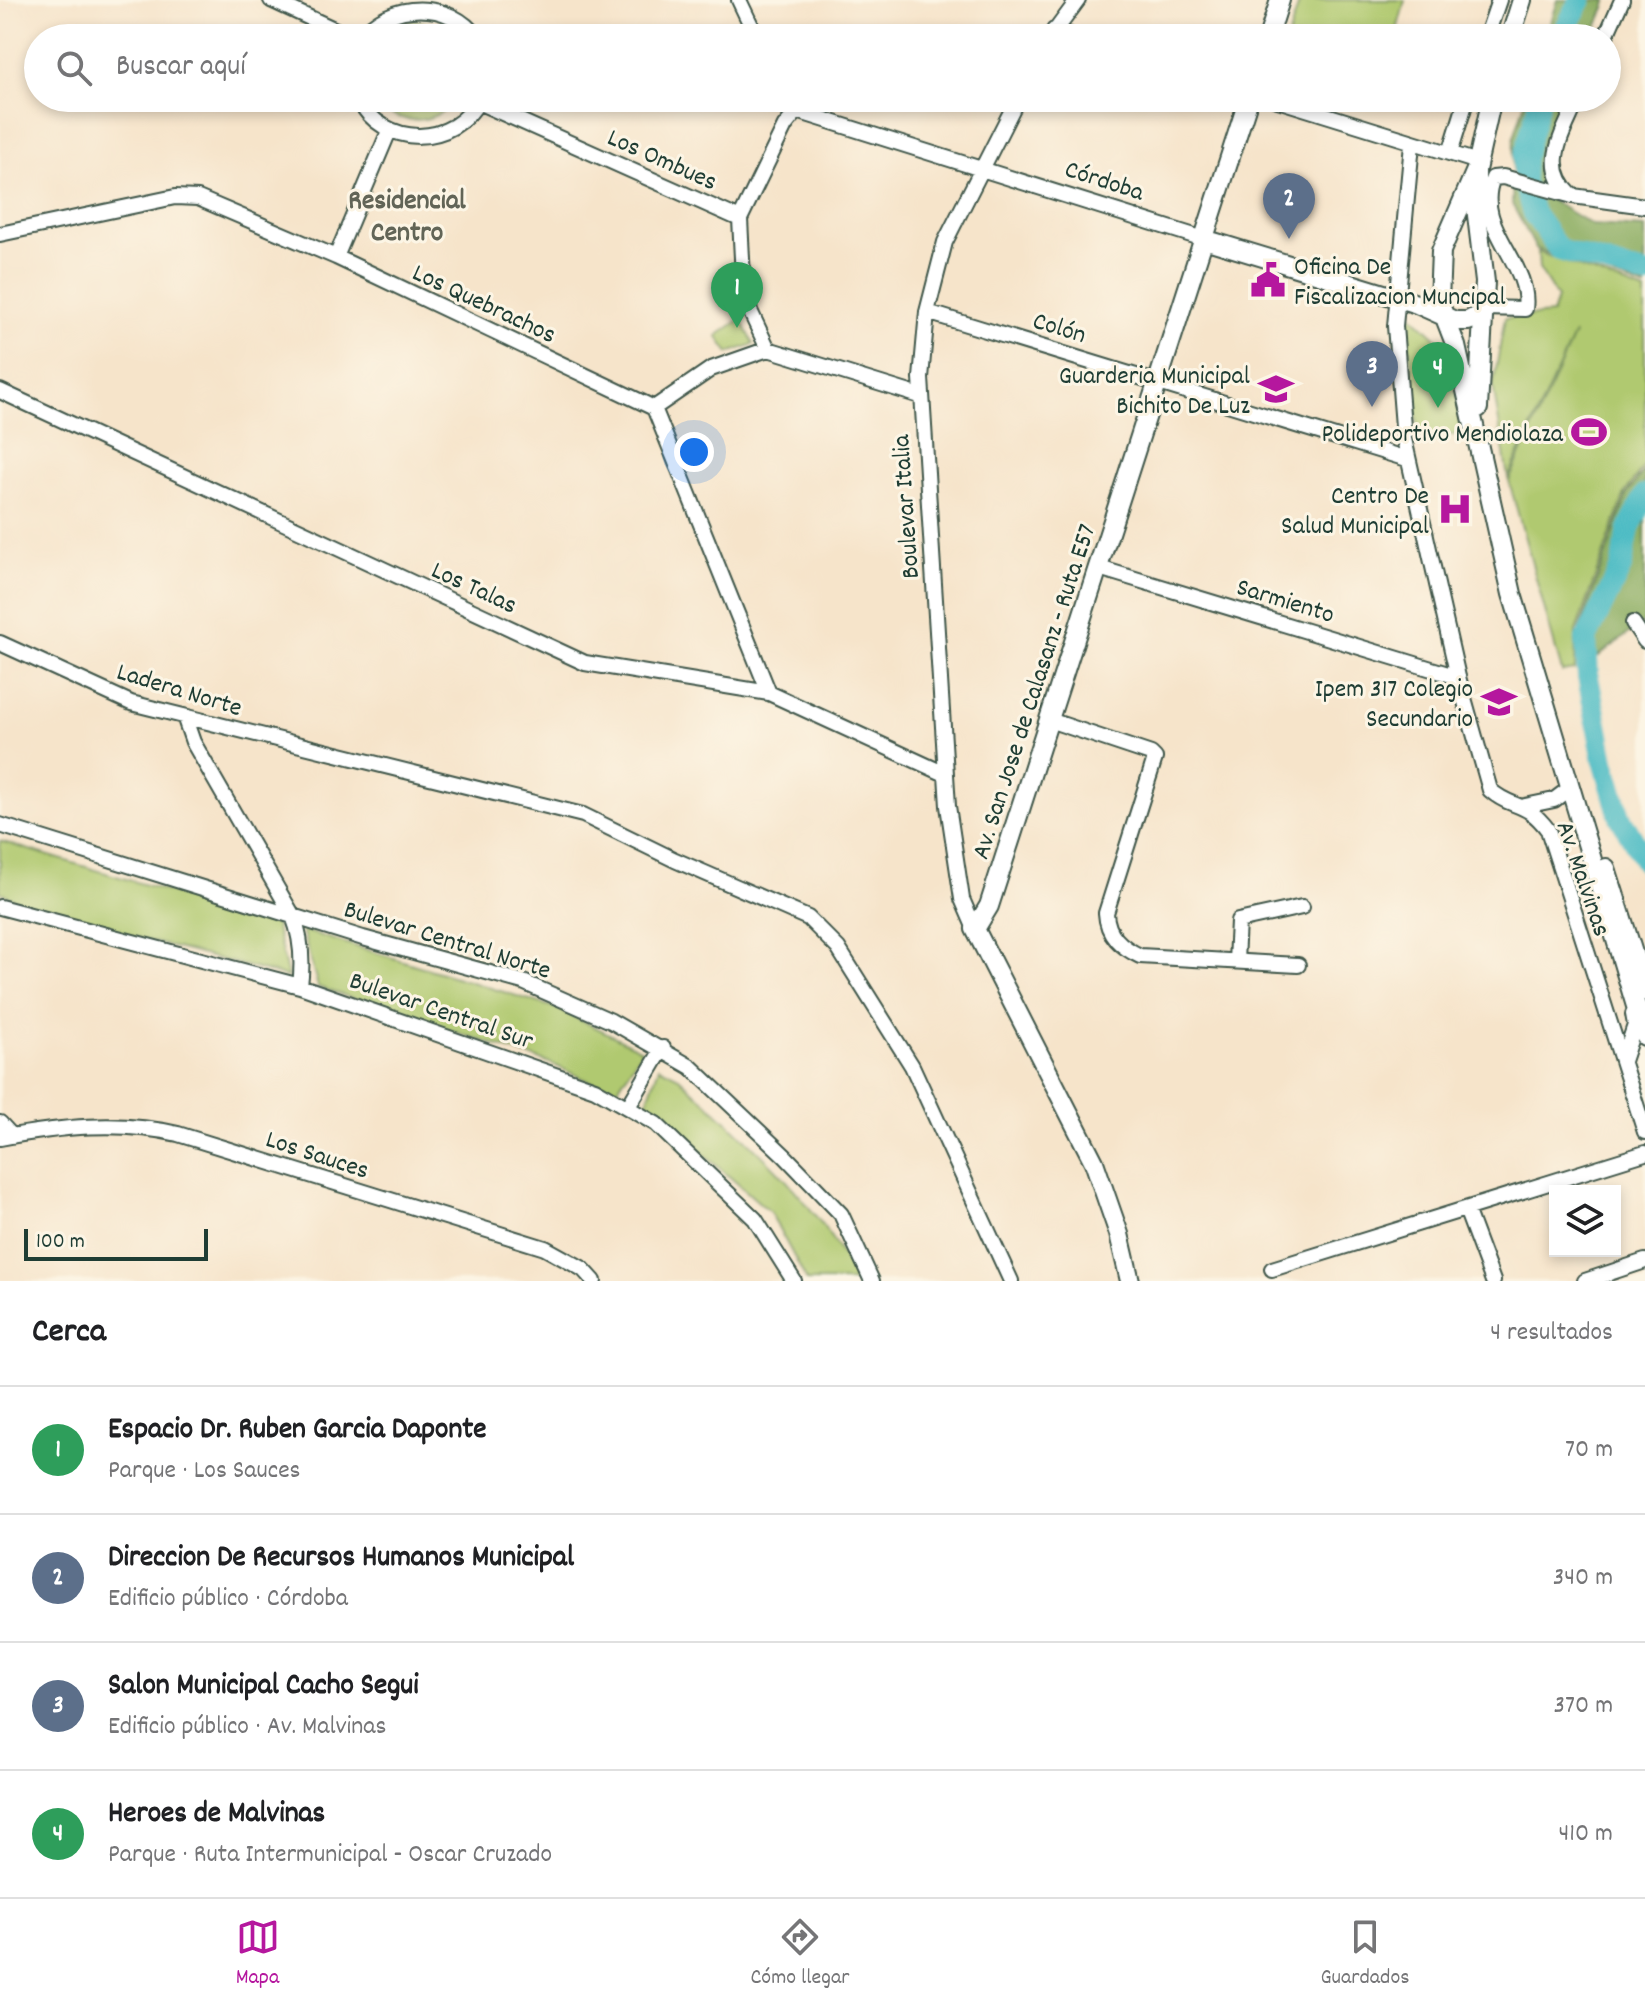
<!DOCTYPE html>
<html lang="es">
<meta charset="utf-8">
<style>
body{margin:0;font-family:Dekko,sans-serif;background:#f6f6f6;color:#202124}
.controls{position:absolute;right:24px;bottom:24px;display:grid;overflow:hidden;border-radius:0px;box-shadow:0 4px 12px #0003}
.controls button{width:72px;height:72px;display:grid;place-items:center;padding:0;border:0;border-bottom:2px solid #e0e0e0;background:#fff;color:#202124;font:40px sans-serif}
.scale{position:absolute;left:24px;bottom:20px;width:184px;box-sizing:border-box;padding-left:8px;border:4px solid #1f3d34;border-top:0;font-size:22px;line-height:28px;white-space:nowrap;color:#1f3d34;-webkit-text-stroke:6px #fcf5e5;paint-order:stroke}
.you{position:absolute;left:694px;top:452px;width:28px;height:28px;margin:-20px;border:6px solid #fff;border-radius:50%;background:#1a73e8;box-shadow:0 0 0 12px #1a73e833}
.badge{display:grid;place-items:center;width:52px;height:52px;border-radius:50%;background:#b5179e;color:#fff;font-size:26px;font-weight:700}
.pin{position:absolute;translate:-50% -66px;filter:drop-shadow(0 2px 4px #0008)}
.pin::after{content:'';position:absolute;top:42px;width:28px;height:24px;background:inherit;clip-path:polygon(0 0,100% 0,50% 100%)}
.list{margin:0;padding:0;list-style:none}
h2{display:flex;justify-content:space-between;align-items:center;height:104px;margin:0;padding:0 32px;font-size:34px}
h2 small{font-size:26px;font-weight:400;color:#757577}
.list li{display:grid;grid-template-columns:52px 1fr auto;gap:24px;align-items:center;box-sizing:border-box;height:128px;padding:0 32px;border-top:2px solid #e0e0e0}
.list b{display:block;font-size:30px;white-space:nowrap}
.list p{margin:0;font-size:26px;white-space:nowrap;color:#757577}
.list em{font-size:26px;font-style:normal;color:#757577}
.icon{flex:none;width:44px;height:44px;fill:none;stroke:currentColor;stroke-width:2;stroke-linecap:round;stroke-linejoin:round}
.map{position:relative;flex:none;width:1645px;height:1281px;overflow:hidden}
.search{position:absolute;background:#fff;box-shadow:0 4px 12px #0003;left:24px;right:24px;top:24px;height:88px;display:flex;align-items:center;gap:20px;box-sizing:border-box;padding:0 28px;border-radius:44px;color:#757577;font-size:30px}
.sheet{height:616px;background:#fff}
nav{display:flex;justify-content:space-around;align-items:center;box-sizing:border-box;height:112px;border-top:2px solid #e0e0e0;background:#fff;font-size:22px;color:#757577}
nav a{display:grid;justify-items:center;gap:4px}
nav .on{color:#b5179e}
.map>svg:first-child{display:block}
</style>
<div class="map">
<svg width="1645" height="1281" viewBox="0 0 1645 1281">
<rect width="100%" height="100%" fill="#fcf5e5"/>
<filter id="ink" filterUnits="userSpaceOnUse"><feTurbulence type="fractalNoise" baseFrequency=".0125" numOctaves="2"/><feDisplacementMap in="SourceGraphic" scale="16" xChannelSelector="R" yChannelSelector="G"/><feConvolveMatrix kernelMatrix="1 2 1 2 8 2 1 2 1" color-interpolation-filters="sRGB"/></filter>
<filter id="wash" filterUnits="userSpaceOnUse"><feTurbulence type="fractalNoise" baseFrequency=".006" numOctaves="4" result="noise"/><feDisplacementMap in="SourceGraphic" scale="32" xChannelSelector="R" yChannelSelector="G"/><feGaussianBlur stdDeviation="1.8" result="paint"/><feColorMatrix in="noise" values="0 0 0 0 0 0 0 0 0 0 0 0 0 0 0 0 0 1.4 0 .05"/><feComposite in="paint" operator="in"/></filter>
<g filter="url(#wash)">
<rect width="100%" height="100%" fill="#f6e4ca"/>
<path fill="#b0c96f" stroke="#688352" stroke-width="2" d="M1300,0H1405L1395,38H1288Z
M416,20L433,24L454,38H379L399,24Z
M375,98H458C437,125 395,129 375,98Z
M1538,252L1645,292V465L1626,491L1576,631L1575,670L1562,672L1509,481L1574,334L1508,478L1493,386L1505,318L1552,314L1557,298L1539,269Z
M1406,316H1413L1450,351L1462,434L1419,439Z
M741,319L754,344L729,353L717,336Z
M0,841L275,924L288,977L45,914L0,892Z
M302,930L556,1008L642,1050L615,1093L550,1063L318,987Z
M659,1067L679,1077C748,1142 814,1195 856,1281H807L770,1212L646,1104Z"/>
<path fill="#8cad62" stroke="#56754b" stroke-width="2" d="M1558,0H1608L1593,38H1546Z
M1526,98H1567L1544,150L1547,198L1592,225L1645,228V288L1536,249L1512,204L1514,137Z
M1645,470V621L1578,672L1579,630L1628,492Z"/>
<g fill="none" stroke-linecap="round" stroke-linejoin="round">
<path stroke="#4cbbc4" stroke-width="22" d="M1560,38L1581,0
M1540,98L1524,157L1523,180L1533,213L1559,250L1645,275
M1645,495L1629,529L1621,568L1586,639L1588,677L1604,761L1620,817L1645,861"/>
</g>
</g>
<g filter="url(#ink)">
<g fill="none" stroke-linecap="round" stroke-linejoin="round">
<g stroke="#3f564a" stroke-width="18">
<path id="street" d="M271,0L353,38
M739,0L757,38
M1054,30L1079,38
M361,38C389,0 451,0 477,38
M1050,38L1078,0
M1486,38L1499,0
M1605,38L1622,0
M358,98C383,149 455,148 480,98
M786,98L797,111
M1271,98L1478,162
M478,102L740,219
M797,111L1204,239
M1412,144L1395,326L1404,439L1458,677L1490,790C1512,810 1525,799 1548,830L1645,1132
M1450,153L1467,98
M1572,196C1539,165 1564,134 1578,98
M0,234L175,197L198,198L336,257L654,408
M336,257L389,131
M1483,308L1525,309C1532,263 1472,226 1493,178L1503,177L1573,196L1645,206
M927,312L1407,459
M768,349L744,298L740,219L785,126L797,111
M0,391L585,663L769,693L945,774
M654,408L769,693
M654,408L711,369L768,349L920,396
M1099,568L1458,677
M1633,623L1645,641
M0,643L131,703L583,815L675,860L808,918L838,948L912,1066L1011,1281
M185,719L193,742L293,916C302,939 303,962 300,986
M1049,720L1151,754L1155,758L1106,913C1107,935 1121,947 1140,956L1298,965
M1525,806L1554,800L1570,788
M0,825L363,938L523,982L611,1021L691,1067L785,1156L841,1214L872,1281
M0,907L300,986L595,1089L656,1124L755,1219L794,1281
M975,929L962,899L948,806L921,378L927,312L945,242L1018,98
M1236,961L1238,921L1302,907
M1623,1061L1635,1025L1633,1014
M628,1107L663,1048
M0,1123L12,1136
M0,1138C59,1127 119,1120 178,1134L545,1248L583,1269L594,1281
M1466,1209L1493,1281
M1272,1269L1645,1153
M1585,1281L1645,1261"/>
</g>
<g stroke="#3f564a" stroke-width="22">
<path id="secondary" d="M1268,38L1280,0
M1510,38L1522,0
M1476,170L1441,251L1439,302L1456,346L1512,594L1645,1036
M1204,239L1417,304L1455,321H1468L1481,314
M1478,408L1485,282L1476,207V170L1492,98
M1606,868L1645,991
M1130,1281L1119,1234L1094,1162L975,929L989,906L1249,98"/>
</g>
<use href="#street" stroke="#fff" stroke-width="14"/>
<use href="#secondary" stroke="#fff" stroke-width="18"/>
</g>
</g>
<defs>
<g id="civic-bare" transform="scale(2.76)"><path d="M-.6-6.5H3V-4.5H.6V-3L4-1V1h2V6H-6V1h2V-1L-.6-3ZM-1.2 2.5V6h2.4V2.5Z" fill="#b5179e" stroke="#fcf5e5" stroke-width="2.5" paint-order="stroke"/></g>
<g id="school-bare" transform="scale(2.76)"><path d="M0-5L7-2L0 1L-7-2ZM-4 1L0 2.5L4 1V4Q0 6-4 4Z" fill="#b5179e" stroke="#fcf5e5" stroke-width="2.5" paint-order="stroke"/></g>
<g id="stadium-bare" transform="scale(2.76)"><path d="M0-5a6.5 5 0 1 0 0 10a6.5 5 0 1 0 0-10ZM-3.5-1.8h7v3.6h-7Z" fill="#b5179e" stroke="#fcf5e5" stroke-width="2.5" paint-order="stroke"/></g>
<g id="hospital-bare" transform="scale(2.76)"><path d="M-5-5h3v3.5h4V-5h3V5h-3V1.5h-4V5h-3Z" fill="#b5179e" stroke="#fcf5e5" stroke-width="2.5" paint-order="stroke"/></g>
</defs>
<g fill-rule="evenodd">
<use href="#civic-bare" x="1268" y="280"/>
<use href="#school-bare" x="1276" y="389"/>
<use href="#stadium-bare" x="1589" y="432"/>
<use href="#hospital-bare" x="1455" y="509"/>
<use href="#school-bare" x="1499" y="702"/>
</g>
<g text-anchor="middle" stroke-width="6" stroke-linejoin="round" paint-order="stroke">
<g font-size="26" fill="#1f3d34" stroke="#fcf5e5">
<text transform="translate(663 158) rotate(24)" y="9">Los Ombues</text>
<text transform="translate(1105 179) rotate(18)" y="9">Córdoba</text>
<text transform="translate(485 302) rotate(25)" y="9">Los Quebrachos</text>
<text transform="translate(1060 326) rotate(17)" y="9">Colón</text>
<text transform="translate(904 507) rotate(-94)" y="9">Boulevar Italia</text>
<text transform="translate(475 586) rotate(25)" y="9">Los Talas</text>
<text transform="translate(1286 599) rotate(17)" y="9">Sarmiento</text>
<text transform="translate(180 688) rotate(17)" y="9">Ladera Norte</text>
<text transform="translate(1032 691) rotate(-72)" y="9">Av. San Jose de Calasanz - Ruta E57</text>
<text transform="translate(1585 878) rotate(71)" y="9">Av. Malvinas</text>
<text transform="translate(448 938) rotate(17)" y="9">Bulevar Central Norte</text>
<text transform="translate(442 1009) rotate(19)" y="9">Bulevar Central Sur</text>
<text transform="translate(318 1153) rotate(18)" y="9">Los Sauces</text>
</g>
<g font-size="26" fill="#1f3d34" stroke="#fcf5e5" text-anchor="end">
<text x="1294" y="274" text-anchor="start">Oficina De<tspan x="1294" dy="30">Fiscalizacion Muncipal</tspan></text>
<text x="1250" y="383">Guarderia Municipal<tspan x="1250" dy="30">Bichito De Luz</tspan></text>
<text x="1563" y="441">Polideportivo Mendiolaza</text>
<text x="1429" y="503">Centro De<tspan x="1429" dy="30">Salud Municipal</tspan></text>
<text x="1473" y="696">Ipem 317 Colegio<tspan x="1473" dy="30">Secundario</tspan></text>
</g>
<g font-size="28" font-weight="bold" fill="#626557" stroke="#fcf5e5">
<text x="407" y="208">Residencial<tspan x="407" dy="32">Centro</tspan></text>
</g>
</g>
</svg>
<div class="controls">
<button><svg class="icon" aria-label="layers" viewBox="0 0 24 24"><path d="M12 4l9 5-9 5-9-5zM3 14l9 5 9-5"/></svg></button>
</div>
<div class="scale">100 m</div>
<div class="you"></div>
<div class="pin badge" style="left:737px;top:328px;background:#2e9e5b">1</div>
<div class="pin badge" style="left:1289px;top:239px;background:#5c6f8a">2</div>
<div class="pin badge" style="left:1372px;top:407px;background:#5c6f8a">3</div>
<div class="pin badge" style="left:1438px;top:408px;background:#2e9e5b">4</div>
<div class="search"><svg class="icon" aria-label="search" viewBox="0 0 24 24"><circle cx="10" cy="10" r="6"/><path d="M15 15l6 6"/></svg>Buscar aquí</div>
</div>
<section class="sheet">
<h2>Cerca<small>4 resultados</small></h2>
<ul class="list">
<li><span class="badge" style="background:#2e9e5b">1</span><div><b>Espacio Dr. Ruben Garcia Daponte</b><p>Parque · Los Sauces</p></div><em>70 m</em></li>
<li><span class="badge" style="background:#5c6f8a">2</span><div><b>Direccion De Recursos Humanos Municipal</b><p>Edificio público · Córdoba</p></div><em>340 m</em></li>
<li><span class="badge" style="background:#5c6f8a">3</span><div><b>Salon Municipal Cacho Segui</b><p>Edificio público · Av. Malvinas</p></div><em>370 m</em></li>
<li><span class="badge" style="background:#2e9e5b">4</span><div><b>Heroes de Malvinas</b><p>Parque · Ruta Intermunicipal - Oscar Cruzado</p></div><em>410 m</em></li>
</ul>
</section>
<nav>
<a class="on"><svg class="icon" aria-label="map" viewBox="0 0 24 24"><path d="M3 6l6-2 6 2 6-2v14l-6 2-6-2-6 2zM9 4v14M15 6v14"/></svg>Mapa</a>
<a><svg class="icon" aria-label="directions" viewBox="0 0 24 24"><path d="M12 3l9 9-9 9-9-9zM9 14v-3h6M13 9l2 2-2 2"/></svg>Cómo llegar</a>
<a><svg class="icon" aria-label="saved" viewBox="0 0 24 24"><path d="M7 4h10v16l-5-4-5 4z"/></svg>Guardados</a>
</nav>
